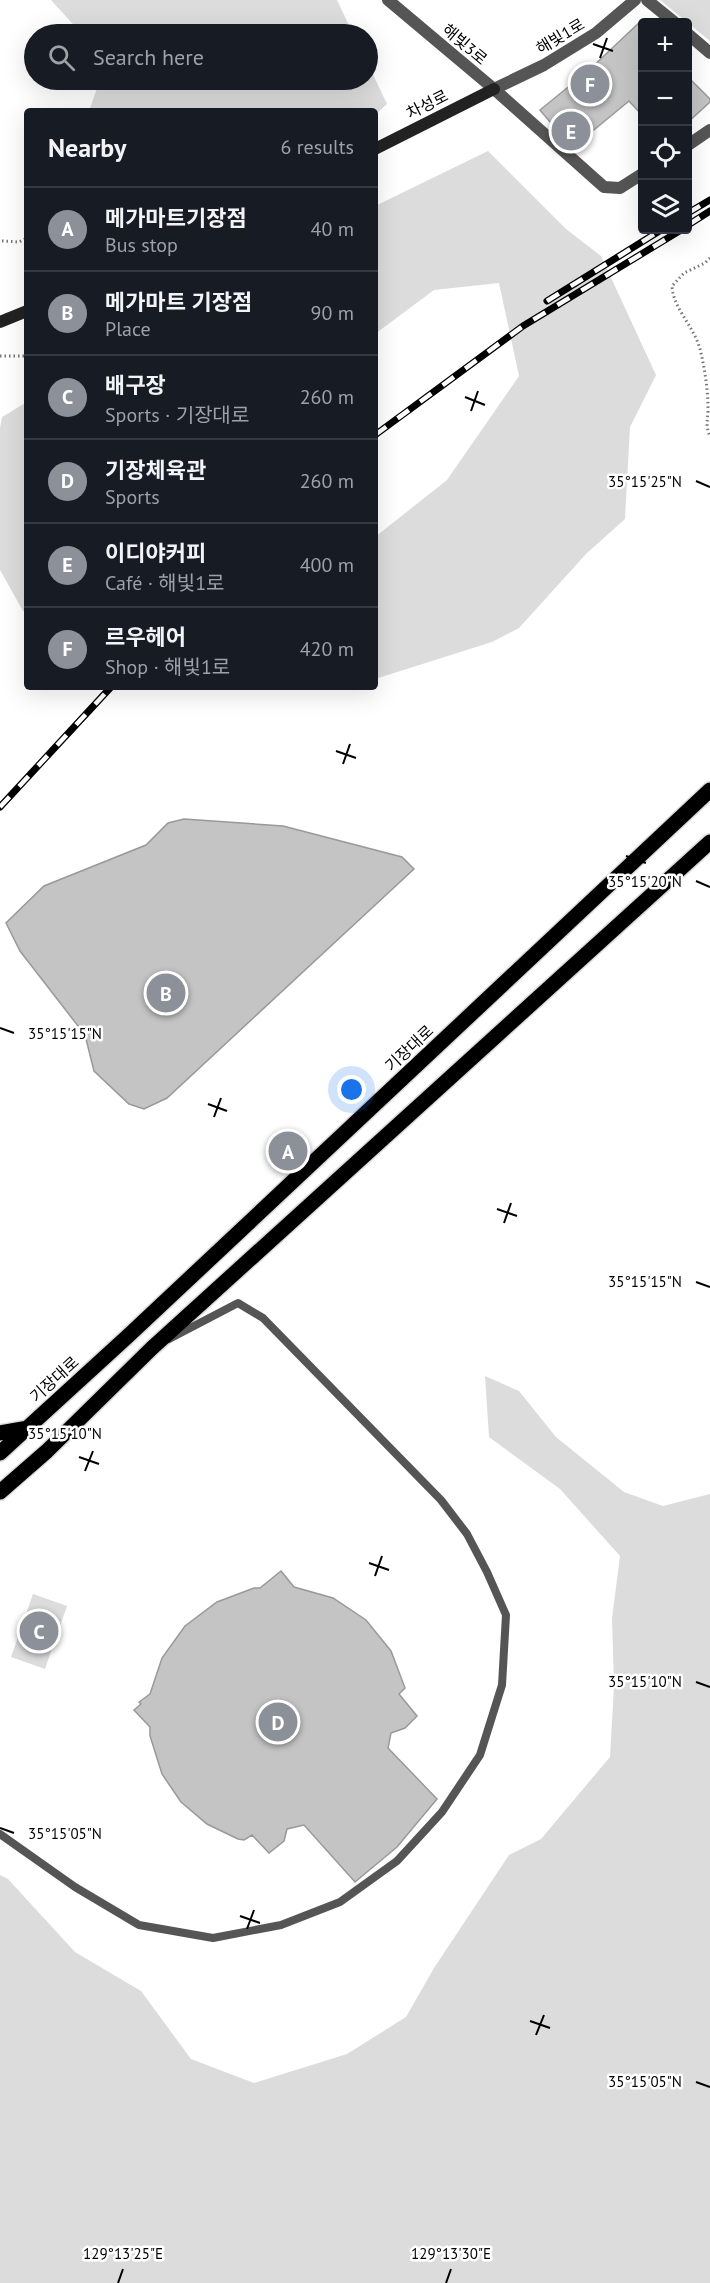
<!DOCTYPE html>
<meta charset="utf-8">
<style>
body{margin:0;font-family:"PT Sans","Noto Sans KR",sans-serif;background:#20242c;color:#f1f3f6}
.controls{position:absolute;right:18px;top:18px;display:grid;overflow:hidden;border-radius:6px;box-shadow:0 6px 24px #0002}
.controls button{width:54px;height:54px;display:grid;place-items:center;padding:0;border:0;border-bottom:2px solid #363941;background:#171b24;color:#f1f3f6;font:30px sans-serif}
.you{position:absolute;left:352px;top:1090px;width:21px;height:21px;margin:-15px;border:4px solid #fff;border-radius:50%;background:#1a73e8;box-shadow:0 0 0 9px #1a73e833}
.badge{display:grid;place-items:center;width:39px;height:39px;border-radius:50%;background:#8c9099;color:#fff;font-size:20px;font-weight:700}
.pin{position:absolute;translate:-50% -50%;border:3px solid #fff;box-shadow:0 2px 6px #0006}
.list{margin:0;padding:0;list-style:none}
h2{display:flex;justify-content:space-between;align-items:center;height:78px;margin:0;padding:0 24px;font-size:26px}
h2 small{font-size:20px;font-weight:400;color:#9ea1a6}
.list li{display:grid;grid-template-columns:39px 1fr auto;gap:18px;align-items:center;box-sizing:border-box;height:84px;padding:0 24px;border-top:2px solid #363941}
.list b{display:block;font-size:22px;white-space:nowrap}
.list p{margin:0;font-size:20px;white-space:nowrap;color:#9ea1a6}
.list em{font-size:20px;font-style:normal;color:#9ea1a6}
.icon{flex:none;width:33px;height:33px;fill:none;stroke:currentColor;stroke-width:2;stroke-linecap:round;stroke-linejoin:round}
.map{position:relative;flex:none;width:710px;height:2283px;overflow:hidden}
.search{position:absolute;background:#171b24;box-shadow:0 6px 24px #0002;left:24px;top:24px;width:354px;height:66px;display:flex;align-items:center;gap:15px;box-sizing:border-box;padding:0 21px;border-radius:33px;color:#9ea1a6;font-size:22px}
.panel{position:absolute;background:#171b24;box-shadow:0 6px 24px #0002;left:24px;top:108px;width:354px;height:582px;border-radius:6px}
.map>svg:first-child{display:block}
</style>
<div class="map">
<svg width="710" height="2283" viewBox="0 0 710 2283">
<rect width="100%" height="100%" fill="#fff"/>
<path fill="#dcdcdc" d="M51,0H337L353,34H82Z
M660,0H710V41Z
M368,64L387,104L375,115V111H89L100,80H368Z
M488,151L566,229L601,256L656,375L630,427L625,519L586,554L519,628L492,642L375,679V537L447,480L519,376L499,283L434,290L375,334V206Z
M27,402V611H23L0,570V428L2,417Z
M485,1376L519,1391L556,1437L624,1492L663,1506L710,1494V2283H0V1875L8,1879L75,1952L141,1991L191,2059L254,2083L347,2054L406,2017L434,1968L509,1855L541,1839L610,1757L614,1686L612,1618L620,1556L560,1489L489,1437Z
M33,1594L67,1606L45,1669L11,1657Z"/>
<path fill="#c4c4c4" stroke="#999" stroke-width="1.5" d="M642,20V115L629,101L572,148L540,110L589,70Z
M687,76L710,99V102L687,123Z
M184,819L283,826L402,857L414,869L167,1098L144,1109L129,1104L94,1071L85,1035L20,951L6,923L44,886L146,845L168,823Z
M281,1571L294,1587L333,1598L366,1620L391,1651L405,1688L399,1694L417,1716L405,1728L391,1733L388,1748L437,1799L397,1847L355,1882L304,1825L287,1829L284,1841L269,1853L252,1835L244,1840L238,1839L207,1824L181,1802L162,1774L150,1736V1727L134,1710L141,1704L139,1702L150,1694L162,1658L185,1626L217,1602L254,1588H260Z"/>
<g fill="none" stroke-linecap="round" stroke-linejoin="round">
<g stroke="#dbdbdb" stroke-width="18">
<path id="primary" d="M0,1433L27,1428
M0,1453L128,1336L710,790
M0,1492L47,1451L152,1348L710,842"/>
</g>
<path stroke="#777" stroke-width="3" stroke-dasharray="1.5 3" stroke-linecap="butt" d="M2,241L19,242L27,238
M710,258L705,263L684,273L672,286C673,309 696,328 701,353C705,371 708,390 708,409C708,419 705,426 710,436
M0,356H27"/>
<path stroke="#555" stroke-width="8" d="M0,1834L75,1887L139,1925L213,1938L281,1925L340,1902L397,1861L442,1812L480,1755L502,1685L506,1615L487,1572L467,1534L441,1500L263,1318L238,1303L169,1339"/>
<path stroke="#555" stroke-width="12" d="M647,0L674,22
M688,34L710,53
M494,89L604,187L620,188L642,174
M688,145L710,130"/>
<path stroke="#555" stroke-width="12" d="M388,0L494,89L544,65L596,33L635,0"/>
<path stroke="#222" stroke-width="12" d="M375,149L494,89
M0,322L27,311"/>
<use href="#primary" stroke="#000" stroke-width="15"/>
<g stroke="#000" stroke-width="7">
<path id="rail" d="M688,213L710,200
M688,225L710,211
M547,301L661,230
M375,435L523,326L681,230
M0,807L111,687"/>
</g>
<use href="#rail" stroke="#fff" stroke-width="4.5" stroke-dasharray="14" stroke-linecap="butt"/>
</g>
<path fill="none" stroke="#000" stroke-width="2" d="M593,44L613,51M600,58L607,38M465,397L485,405M471,411L478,391M696,481L710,487M336,751L356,758M343,764L350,744M626,856L646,863M632,869L639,850M696,881L710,887M0,1028L14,1033M208,1104L227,1111M214,1117L221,1098M497,1209L517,1216M504,1223L511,1203M696,1282L710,1287M0,1428L14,1433M79,1457L99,1464M85,1471L93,1451M369,1563L389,1570M375,1576L382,1556M696,1682L710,1687M0,1828L14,1833M240,1916L260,1923M247,1929L254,1910M530,2021L550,2028M536,2035L544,2015M696,2082L710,2087M118,2283L123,2269M446,2283L451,2269"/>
<g text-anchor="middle" stroke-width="5" stroke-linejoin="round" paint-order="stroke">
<g font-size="16" fill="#000" stroke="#fff">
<text transform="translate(560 36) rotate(-31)" y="6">해빛1로</text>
<text transform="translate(465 44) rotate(40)" y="6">해빛3로</text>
<text transform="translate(427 104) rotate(-27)" y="6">차성로</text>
<text transform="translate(409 1048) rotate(-43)" y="6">기장대로</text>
<text transform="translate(54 1379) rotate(-42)" y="6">기장대로</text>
</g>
</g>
<g font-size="15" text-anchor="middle" fill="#000" stroke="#fff" stroke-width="5" stroke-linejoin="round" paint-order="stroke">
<text x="645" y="487">35°15'25"N</text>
<text x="645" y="887">35°15'20"N</text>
<text x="65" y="1039">35°15'15"N</text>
<text x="645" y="1287">35°15'15"N</text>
<text x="65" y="1439">35°15'10"N</text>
<text x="645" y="1687">35°15'10"N</text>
<text x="65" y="1839">35°15'05"N</text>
<text x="645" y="2087">35°15'05"N</text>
<text x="123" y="2259">129°13'25"E</text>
<text x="451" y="2259">129°13'30"E</text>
</g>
</svg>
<div class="controls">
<button>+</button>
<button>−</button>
<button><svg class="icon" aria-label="locate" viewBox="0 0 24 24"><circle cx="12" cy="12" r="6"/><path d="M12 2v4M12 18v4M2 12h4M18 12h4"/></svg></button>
<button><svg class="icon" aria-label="layers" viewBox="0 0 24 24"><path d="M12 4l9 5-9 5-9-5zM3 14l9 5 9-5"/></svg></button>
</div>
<div class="you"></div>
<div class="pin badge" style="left:288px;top:1151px">A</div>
<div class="pin badge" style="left:166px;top:993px">B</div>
<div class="pin badge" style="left:39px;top:1631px">C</div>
<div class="pin badge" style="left:278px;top:1722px">D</div>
<div class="pin badge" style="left:571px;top:131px">E</div>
<div class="pin badge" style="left:590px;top:84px">F</div>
<div class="search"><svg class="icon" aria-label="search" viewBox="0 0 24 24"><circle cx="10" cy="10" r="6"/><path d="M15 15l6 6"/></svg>Search here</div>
<section class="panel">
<h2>Nearby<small>6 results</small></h2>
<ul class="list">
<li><span class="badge">A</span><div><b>메가마트기장점</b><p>Bus stop</p></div><em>40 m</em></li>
<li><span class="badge">B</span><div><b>메가마트 기장점</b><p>Place</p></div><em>90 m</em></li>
<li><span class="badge">C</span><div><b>배구장</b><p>Sports · 기장대로</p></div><em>260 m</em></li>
<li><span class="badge">D</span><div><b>기장체육관</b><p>Sports</p></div><em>260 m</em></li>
<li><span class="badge">E</span><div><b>이디야커피</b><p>Café · 해빛1로</p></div><em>400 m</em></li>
<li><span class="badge">F</span><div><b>르우헤어</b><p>Shop · 해빛1로</p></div><em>420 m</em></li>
</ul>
</section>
</div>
